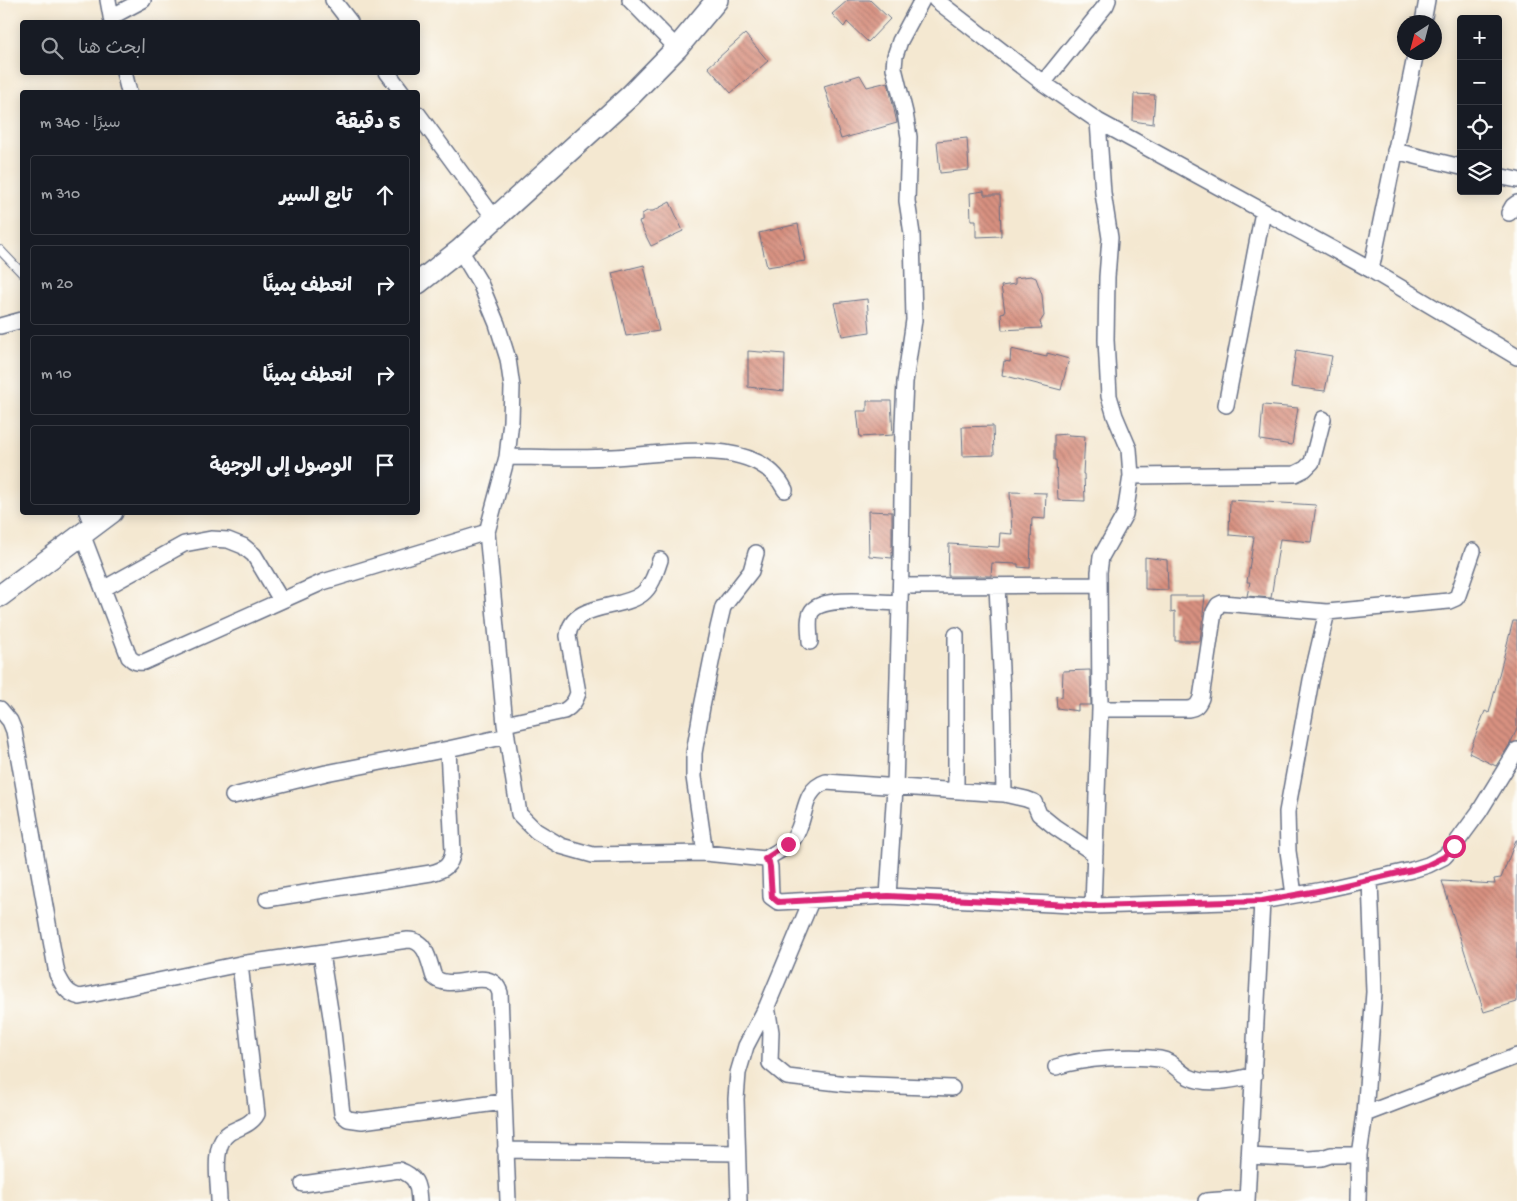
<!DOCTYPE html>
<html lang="ar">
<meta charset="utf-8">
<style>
body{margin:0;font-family:"Gochi Hand","Playpen Sans Arabic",sans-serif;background:#242831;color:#f1f3f6;direction:rtl}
.controls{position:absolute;right:15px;top:15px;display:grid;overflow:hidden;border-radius:5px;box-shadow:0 2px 12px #0003}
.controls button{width:45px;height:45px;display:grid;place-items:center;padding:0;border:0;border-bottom:1px solid #363941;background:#171b24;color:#f1f3f6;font:25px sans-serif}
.compass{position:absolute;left:1397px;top:15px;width:45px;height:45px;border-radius:50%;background:#171b24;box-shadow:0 2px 12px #0003;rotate:216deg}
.stop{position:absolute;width:15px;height:15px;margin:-11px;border:4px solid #db2777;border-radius:50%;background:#fff}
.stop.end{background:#db2777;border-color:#fff;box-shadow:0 1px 5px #0008}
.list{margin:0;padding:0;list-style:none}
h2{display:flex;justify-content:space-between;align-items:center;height:65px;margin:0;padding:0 20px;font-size:21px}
h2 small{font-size:16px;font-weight:400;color:#9ea1a6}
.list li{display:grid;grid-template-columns:32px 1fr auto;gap:15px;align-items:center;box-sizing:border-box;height:80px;margin:0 10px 10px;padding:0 10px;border:1px solid #363941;border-radius:5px}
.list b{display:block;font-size:19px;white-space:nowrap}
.list em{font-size:16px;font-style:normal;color:#9ea1a6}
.icon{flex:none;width:28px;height:28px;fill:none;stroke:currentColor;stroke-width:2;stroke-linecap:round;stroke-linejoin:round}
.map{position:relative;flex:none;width:1517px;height:1201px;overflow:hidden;direction:ltr}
.search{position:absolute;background:#171b24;box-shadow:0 2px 12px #0003;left:20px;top:20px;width:400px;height:55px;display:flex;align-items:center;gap:12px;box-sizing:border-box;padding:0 18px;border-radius:5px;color:#9ea1a6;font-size:19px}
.panel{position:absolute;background:#171b24;box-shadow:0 2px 12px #0003;left:20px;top:90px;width:400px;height:425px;border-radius:5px;direction:rtl}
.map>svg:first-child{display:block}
</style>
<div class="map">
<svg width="1517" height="1201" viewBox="0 0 1517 1201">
<defs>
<pattern id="building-back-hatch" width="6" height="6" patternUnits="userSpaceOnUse" patternTransform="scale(1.25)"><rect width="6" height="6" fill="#d89180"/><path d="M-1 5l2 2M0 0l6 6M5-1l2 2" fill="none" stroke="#ae776c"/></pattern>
</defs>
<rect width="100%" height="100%" fill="#fdfcf7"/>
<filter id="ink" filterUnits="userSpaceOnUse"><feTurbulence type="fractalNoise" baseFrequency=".02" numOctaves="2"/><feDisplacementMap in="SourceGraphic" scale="10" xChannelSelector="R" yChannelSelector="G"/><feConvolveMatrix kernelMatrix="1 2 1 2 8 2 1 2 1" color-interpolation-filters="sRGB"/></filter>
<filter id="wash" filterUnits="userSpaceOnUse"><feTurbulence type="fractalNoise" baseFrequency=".0096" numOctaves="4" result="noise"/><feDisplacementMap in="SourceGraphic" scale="20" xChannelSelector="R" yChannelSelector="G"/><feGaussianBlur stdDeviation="1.12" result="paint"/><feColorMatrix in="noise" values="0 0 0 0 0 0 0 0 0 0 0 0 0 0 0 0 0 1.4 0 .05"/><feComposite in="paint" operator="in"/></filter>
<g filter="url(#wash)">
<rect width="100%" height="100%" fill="#f4e8d1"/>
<g id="blocks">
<path fill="url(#building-back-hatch)" d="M848,0H870L890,19L868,42L847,22L844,27L832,14Z
M745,34L768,61L731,93L708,67Z
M860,75L867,87L888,82L897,123L841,139L824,86Z
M1134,94L1155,95L1153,124L1133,121Z
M967,138L969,170L940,173L937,141Z
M984,191V195H1000L1001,236L976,237V220H971L970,193Z
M670,202L683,231L651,246L639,222L642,221V214L647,211H653Z
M798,224L805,261L767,267L759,233Z
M644,265L659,331L626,336L612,273Z
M1031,276L1036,278L1042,295L1044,316L1040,322L1042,328L1002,330L1001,313L1005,312L1001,286L1015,284V278Z
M867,299L870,332L842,336L834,303Z
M1011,349L1047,357V353L1069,359L1061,390L1002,375L1004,361L1010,362Z
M1296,350L1332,356L1325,391L1291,387Z
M748,351L785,354L784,391L748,387Z
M867,401H891L893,435L860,437L857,411H867Z
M1263,405L1298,408L1292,445L1260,440Z
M993,426L994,455L963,456L962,427Z
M1068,434V435L1085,436L1083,474H1084L1085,501L1058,500L1056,460H1054V435Z
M1010,492L1046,493L1045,519L1032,518L1030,568L1018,567V564L992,563L991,576H948L949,544L999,547L1000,533L1012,534Z
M1230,500L1316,505L1311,542L1280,539L1271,598L1247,596L1250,582H1247L1254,537L1229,535Z
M868,511L892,512V558L869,556Z
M1145,557L1167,560L1168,590L1145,589Z
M1171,596H1205L1200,641H1175V611L1171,612Z
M1513,621H1517V729L1510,744L1496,766L1469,753L1485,711L1489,713Z
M1090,670L1091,705H1078V711L1057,708L1056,696L1062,697L1063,671Z
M1516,840H1517V1002L1484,1012L1442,881L1495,884L1494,879L1501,878Z"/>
</g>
</g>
<g filter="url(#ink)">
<use href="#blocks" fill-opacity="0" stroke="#677086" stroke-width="1"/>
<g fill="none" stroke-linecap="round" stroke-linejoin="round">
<g stroke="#677086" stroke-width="10">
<path id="lane" d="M0,250L22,273"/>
</g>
<g stroke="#677086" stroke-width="18">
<path id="street" d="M108,0L112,22
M333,0L350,22
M630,0L677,48
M936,0L1043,83L1098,121L1371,270L1517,357
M111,17L143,0
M1423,22L1427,0
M124,72L129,92
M387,72L402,92
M1043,83L1106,5L1108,0
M418,114L495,219
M1395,151L1461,167
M1498,176L1517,180
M1509,213L1513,206L1517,203
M460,250L480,283L497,324L508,359L512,387L511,421L507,457L487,532L505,724L519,814L536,831L561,846L593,855L705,853L765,859C775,853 788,847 794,838C807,820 801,790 826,782L1004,794L1026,799L1034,802L1039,814L1055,827L1095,854
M1371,270L1416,52
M0,326L22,320
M1226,405L1263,212
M507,457C542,457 578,459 613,457C664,455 757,433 785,490
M1131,476L1295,474L1305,469L1312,462L1323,419
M87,512L93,527
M82,534L129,657C134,662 137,663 144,662L323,582L487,532
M901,586L1099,585
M997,586L1002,690L1004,794
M103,589L184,544L211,539L228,540L243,546L254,555L281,600
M956,635V791
M810,642C810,634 807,618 812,611C824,595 881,603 900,603
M0,709L10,721L14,731L57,974C63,986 67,994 80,997L240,964L408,940C427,940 429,963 434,977C452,994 491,963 500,993L508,1201
M1100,709H1188C1196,708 1198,705 1201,698L1214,612L1218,605L1222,603L1327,612L1449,601L1456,598L1458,595L1473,551
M505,724L564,711C572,706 575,702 578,693L568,636C572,601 620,611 642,594C652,586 656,572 660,560
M233,796L326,773L448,749L507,736
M705,853L694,777V753L702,707L718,628L723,607L751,571L756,553
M765,859L769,863L770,867L771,897L778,902L888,896L1093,906L1262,901L1323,890L1412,870L1428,865L1444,857L1454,846L1479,812L1517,750
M1294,895L1288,851L1287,812L1311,680L1327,612
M888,896L895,788L901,566L903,424L905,382L914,320L912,234L907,201L909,137L905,113L894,68L895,56L900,41L922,0
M267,899L431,873C444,870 451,866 453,851L448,749
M1093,906L1100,709L1099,572L1101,557L1125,514L1131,476L1129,449L1115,416L1109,396L1106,340L1107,277L1110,238L1103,193L1098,121
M321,954L332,1023L342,1114L348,1119L362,1121L503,1102
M767,1006L771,1032L770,1063L787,1077L847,1084L952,1088
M1056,1067C1084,1058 1130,1055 1160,1059C1173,1061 1178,1072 1189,1077C1209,1087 1233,1079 1254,1076
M1365,1114L1374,992L1370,880
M505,1150L737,1153
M1249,1156L1309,1159L1322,1158L1331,1155H1359
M303,1184L399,1170C416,1176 418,1184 419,1201
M219,1201C219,1182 211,1145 229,1133C239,1127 251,1125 257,1114L240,964
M739,1201L736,1099L738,1073L746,1046L767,1006L811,901
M1206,1201L1247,1198
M1247,1201L1262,901
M1358,1201L1359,1155L1365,1114L1517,1056"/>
</g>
<g stroke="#677086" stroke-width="24">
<path id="secondary" d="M418,283L460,250L630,96L677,48L717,0
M0,596L112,512"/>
</g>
<use href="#lane" stroke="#fff" stroke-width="8"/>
<use href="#street" stroke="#fff" stroke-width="15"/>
<use href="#secondary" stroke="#fff" stroke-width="21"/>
</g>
</g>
<g fill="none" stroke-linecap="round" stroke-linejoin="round" filter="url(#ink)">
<path stroke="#db2777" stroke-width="6" d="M788,844L765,859L769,862L770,867L772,897L778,902L888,896L1093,906L1262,901L1323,890L1412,870L1428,865L1444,857L1454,846"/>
</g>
</svg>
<div class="controls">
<button>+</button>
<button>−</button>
<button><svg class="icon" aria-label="locate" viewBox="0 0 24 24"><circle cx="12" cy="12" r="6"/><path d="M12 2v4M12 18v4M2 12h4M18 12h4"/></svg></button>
<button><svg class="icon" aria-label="layers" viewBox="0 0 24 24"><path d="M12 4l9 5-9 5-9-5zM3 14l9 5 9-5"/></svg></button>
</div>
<svg class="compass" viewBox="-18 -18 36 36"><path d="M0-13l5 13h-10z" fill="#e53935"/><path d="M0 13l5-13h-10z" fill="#9ea1a6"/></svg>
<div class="stop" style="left:1454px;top:846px"></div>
<div class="stop end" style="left:788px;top:844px"></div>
<div class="search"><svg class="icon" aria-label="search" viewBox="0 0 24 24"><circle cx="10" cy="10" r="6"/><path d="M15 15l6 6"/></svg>ابحث هنا</div>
<section class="panel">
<h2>5 دقيقة<small>سيرًا · 340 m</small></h2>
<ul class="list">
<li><svg class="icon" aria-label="ahead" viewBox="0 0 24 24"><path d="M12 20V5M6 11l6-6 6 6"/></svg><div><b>تابع السير</b></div><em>310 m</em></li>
<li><svg class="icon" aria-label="right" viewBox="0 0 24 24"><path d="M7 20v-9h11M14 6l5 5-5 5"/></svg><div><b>انعطف يمينًا</b></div><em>20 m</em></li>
<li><svg class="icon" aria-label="right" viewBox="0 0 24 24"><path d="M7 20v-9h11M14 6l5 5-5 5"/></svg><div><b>انعطف يمينًا</b></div><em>10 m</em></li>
<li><svg class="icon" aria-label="arrive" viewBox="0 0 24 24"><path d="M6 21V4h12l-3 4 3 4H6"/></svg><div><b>الوصول إلى الوجهة</b></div></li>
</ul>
</section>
</div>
